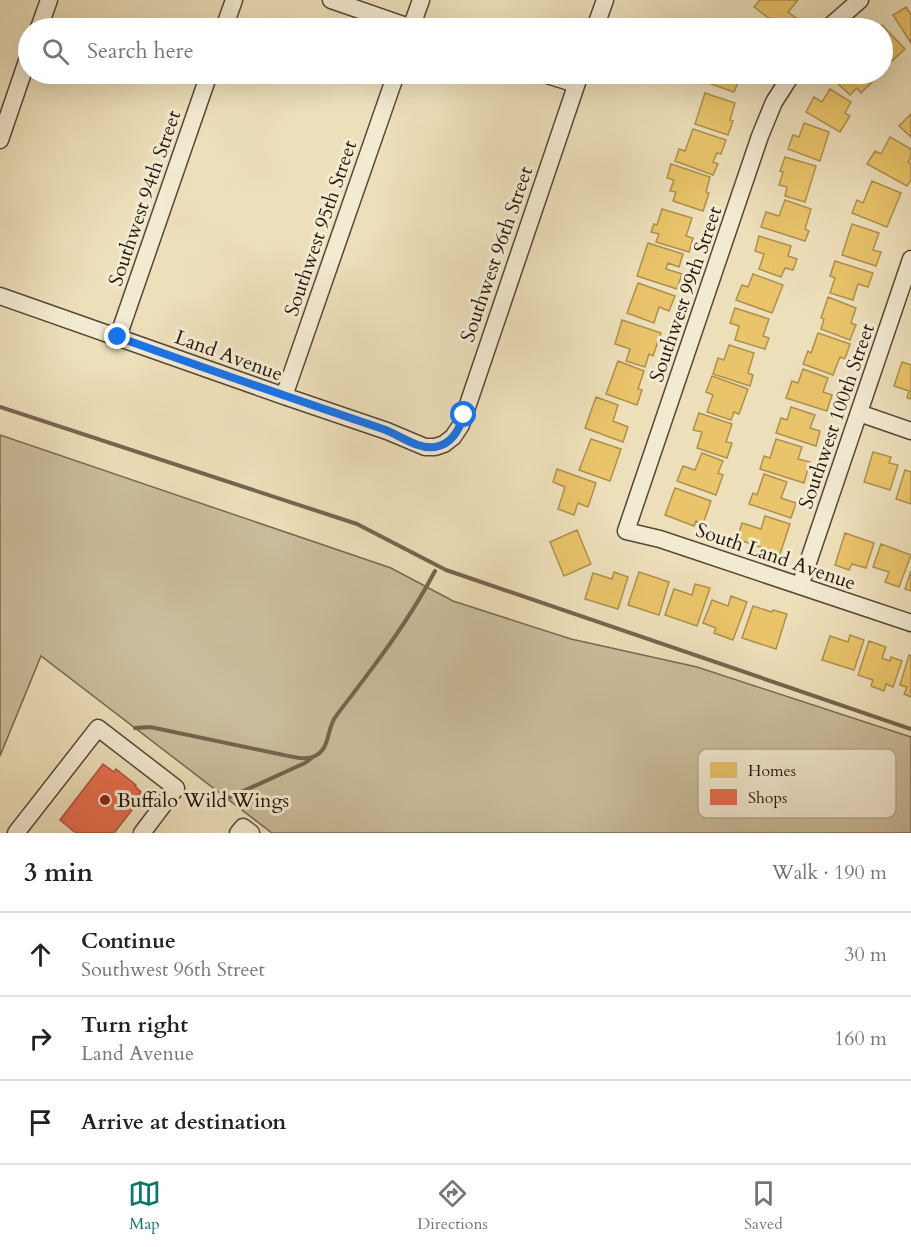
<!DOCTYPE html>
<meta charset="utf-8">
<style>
body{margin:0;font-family:Cardo,serif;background:#f2f2f2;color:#222}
.stop{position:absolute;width:18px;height:18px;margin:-14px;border:4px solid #1a73e8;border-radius:50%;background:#fff}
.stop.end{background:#1a73e8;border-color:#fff;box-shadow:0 2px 6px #0008}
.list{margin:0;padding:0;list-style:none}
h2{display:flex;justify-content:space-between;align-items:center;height:78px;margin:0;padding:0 24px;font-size:26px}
h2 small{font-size:20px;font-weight:400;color:#767676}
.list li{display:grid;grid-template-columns:39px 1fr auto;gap:18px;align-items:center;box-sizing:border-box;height:84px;padding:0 24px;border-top:2px solid #e0e0e0}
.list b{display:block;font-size:22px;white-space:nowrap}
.list p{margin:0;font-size:20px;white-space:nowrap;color:#767676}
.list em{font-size:20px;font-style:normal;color:#767676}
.icon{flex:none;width:33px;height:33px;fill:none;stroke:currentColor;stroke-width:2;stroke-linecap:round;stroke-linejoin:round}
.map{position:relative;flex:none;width:911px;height:833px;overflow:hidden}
.search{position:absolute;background:#fff;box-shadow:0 6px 24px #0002;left:18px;right:18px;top:18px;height:66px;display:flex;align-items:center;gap:15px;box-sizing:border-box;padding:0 21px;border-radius:33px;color:#767676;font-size:22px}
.sheet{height:330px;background:#fff}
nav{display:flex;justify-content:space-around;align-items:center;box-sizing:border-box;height:84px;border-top:2px solid #e0e0e0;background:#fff;font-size:16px;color:#767676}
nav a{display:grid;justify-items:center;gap:3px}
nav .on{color:#0f766e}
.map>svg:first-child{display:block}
</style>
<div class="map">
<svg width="911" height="833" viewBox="0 0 911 833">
<rect width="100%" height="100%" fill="#eddfba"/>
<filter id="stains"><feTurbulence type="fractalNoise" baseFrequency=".00333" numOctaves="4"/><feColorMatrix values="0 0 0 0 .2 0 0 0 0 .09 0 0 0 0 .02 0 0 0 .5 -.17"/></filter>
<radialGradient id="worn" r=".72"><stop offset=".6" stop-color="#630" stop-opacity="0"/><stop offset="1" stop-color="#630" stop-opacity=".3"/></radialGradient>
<path fill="#cbbd9c" stroke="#776a52" stroke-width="1.5" d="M0,435L391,568L453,601L571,639L697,667L911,737V833H272L41,656L0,756Z"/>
<path fill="#e9c46a" stroke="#ae904d" stroke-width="1.5" d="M760,0H798L788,12L796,18L788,28H782L754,7Z
M906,7L911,15V43L893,15Z
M752,19L765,28H745Z
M882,25L905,49L882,70V28H879Z
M715,74H754L751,83L740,78L734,92L711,84Z
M836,74H871L876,78L861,93L857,88L850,95L832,78Z
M830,89L851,102L845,113L850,116L840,132L806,112L814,97L822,102Z
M705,93L735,103L730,120L733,121L728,135L695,124Z
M911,114V137L899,126Z
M804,123L829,132L820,161L788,149L793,135L799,137Z
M693,129L726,140L721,154L717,153L713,162L718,164L713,175L675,161L679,149L685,151Z
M890,137L911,149V157L908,162L911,164V180L907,186L867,164L875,151L881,154Z
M785,157L816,166L805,202L785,196L787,187L779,185L783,172L780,171Z
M671,164L710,177L706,192L709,193L703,211L673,201L676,192L670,191L674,180L667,178Z
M872,181L901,193L887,227L852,213L857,200L863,203Z
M785,200L811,209L805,229L809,231L805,241L761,227L766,212L779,216Z
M662,209L692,218L686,236L693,238L689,252L656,242L659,234L651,232L654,224L657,225Z
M852,224L879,233L873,250L881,252L876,266L842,255Z
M759,236L791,246L788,256L797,259L793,270L785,268L781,277L759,269L764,254L755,251Z
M648,243L683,254L679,267L668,263L666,269L682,274L677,289L637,276Z
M835,261L873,273L868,287L858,284L853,300L830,293L835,278L830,276Z
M753,274L783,285L772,313L736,300L742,285L748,287Z
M638,283L675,296L669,311L659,307L654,323L627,313Z
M828,297L856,308L851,323L856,325L850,340L821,329L824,319L821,318Z
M735,308L769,319L763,336L769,338L765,349L735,340L739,326L730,323Z
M622,320L661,333L653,356L649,354L645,367L626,361L630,349L615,344Z
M818,333L850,344L845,359L840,357L833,375L803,364L808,351L811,353Z
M729,345L754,353L748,373L753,375L750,386L713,374L718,358L724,360Z
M618,361L644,371L638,389L642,390L637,405L606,394Z
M902,362L911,365V399L907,398L909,391L894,386Z
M803,369L828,378L823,392L832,395L827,411L786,398L792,381L798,383Z
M712,376L748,389L739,414L734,412L731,420L707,412L713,395L706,392Z
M596,397L618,405L613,421L628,427L623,442L585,428Z
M791,407L815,415L810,428L820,431L816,446L776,433L781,418L787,420Z
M699,413L732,424L726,442L732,443L727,458L697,448L702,432L693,430Z
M591,439L621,449L610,481L579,470Z
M776,439L802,447L798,459L810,462L804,483L760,469L764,456L770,458Z
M873,452L891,457L889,463L898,465L890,490L864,482Z
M702,453L723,461L718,473L723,475L716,495L677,481L683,466L695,470Z
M557,469L596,483L588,507L578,503L574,515L558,509L565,487L553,482Z
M905,470L911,472V504L896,499Z
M764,474L787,482L781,498L796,503L791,518L749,504L753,493L757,495Z
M675,488L711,501L703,524L696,521L694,526L665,515Z
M765,516L790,524L780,554L737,539L742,523L761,529Z
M577,530L591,564L564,576L550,542Z
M845,533L874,543L866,568L852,564L849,570L835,565Z
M881,544L911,555L899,587L885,582L889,572L873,567Z
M911,571V591L905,589Z
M614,572L628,577L618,609L585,599L593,573L612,579Z
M639,572L669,582L659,615L628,605Z
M695,584L710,588L697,626L665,615L674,589L692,595Z
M731,596L747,602L733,640L714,633L716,628L703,623L712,600L728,606Z
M753,606L772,612L773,610L787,614L776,649L742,638Z
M850,635L864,640L854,670L822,660L830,636L848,642Z
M869,641L886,647L882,658L890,661L891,657L902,661L893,687L886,684L884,691L871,686L873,680L858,675Z
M909,655L911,656V697L904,694L907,687L900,685Z"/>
<path fill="#e76f51" stroke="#ac543b" stroke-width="1.5" d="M103,764L114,772L116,769L136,785L135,786L141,792L129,808L132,810L114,833H76L60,820Z"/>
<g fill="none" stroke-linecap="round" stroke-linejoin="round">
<path stroke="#73664f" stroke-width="4" d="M0,407L357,524L446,570L911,729
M135,728L150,727L279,754C289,756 305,761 315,756C331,748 326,729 336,716C371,670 408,623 435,571
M228,798L305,763L313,757"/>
<g stroke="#564835" stroke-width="19">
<path id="minor" d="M331,0L412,28
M39,28L49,0
M224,28L234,0
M411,28L421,0
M595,28L605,0
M828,28L860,0
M544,74L576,84
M792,74L774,102L760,136L626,531L660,539L911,623
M0,140L28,58
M0,296L284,396L387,431L425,447H435L444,444L453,437L461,425L580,74
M118,337L209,74
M284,396L396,74
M859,413L911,431
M800,586L911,259
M16,833L98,728L176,788L142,833
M238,833L243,827L251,833"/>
</g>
<use href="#minor" stroke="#f3ead2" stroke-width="16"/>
</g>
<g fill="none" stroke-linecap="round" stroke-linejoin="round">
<path stroke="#1a73e8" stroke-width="8" d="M118,337C206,369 294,399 383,429C398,434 418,450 435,447C452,444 459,430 464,415"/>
</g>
<circle fill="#8f2418" stroke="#f3ead2" stroke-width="2" cx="105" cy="800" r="6"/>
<g text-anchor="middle" stroke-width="6" stroke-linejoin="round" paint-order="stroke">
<g font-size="20" fill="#231609" stroke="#f3ead2">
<text transform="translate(144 198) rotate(-71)" y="7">Southwest 94th Street</text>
<text transform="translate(320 228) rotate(-71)" y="7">Southwest 95th Street</text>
<text transform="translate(496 254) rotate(-71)" y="7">Southwest 96th Street</text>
<text transform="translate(685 294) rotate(-71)" y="7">Southwest 99th Street</text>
<text transform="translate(229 355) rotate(20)" y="7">Land Avenue</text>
<text transform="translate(836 416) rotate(-71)" y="7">Southwest 100th Street</text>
<text transform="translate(776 556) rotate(19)" y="7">South Land Avenue</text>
</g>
<g font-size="20" fill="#231609" stroke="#f3ead2" text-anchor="start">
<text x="117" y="807">Buffalo Wild Wings</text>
</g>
</g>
<rect x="698" y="749" width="198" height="69" rx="9" fill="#f3ead2" stroke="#b5aa96" stroke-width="1.5"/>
<rect x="710" y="762" width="27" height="16" fill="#e9c46a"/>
<rect x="710" y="789" width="27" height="16" fill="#e76f51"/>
<g font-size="16" fill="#231609">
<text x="748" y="776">Homes</text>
<text x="748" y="803">Shops</text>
</g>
<rect width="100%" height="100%" filter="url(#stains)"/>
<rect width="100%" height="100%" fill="url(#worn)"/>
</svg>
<div class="stop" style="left:464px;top:415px"></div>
<div class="stop end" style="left:118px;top:337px"></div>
<div class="search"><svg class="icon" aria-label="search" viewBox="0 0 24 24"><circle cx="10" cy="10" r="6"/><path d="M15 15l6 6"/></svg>Search here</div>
</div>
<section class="sheet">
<h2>3 min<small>Walk · 190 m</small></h2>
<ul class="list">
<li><svg class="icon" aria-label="ahead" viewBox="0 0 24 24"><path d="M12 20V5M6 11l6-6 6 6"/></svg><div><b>Continue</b><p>Southwest 96th Street</p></div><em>30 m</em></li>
<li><svg class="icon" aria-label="right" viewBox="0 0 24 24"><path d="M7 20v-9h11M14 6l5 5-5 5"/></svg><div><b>Turn right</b><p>Land Avenue</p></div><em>160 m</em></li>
<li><svg class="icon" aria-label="arrive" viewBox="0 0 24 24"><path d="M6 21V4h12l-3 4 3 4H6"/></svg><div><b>Arrive at destination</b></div></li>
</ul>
</section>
<nav>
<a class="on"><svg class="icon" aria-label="map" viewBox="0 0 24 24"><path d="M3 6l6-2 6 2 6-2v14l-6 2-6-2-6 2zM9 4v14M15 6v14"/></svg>Map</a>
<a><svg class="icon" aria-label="directions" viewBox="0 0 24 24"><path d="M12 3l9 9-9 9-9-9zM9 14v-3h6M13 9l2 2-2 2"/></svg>Directions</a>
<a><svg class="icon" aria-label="saved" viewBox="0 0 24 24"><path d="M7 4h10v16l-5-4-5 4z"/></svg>Saved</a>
</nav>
